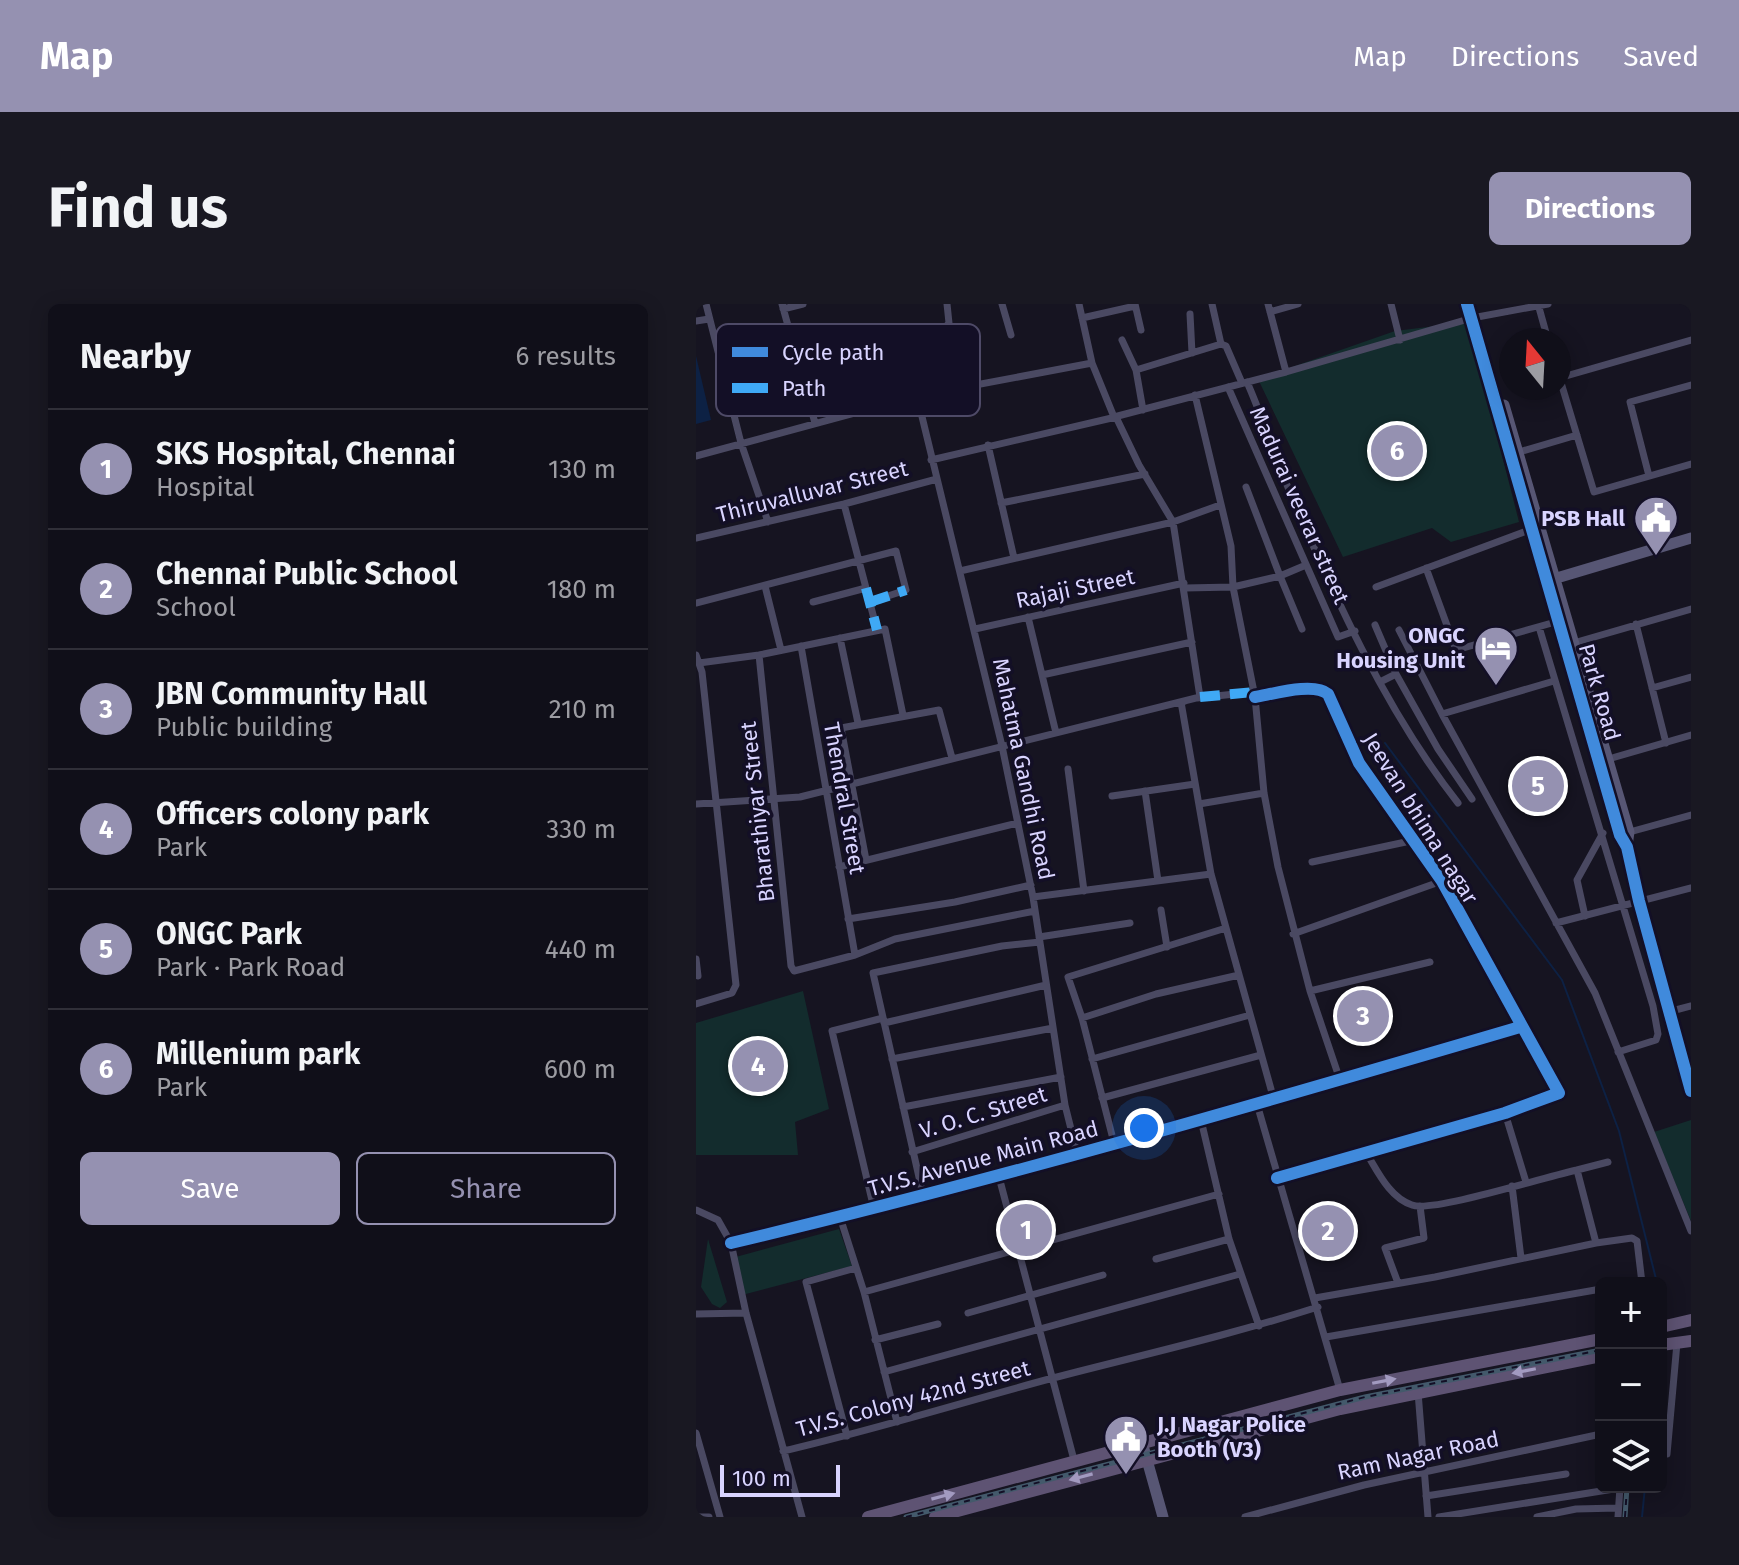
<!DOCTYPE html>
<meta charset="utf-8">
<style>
body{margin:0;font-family:"Fira Sans",sans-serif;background:#191822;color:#f1f3f6}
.controls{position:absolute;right:24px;bottom:24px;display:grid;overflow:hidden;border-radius:12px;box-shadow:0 4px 20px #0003}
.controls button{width:72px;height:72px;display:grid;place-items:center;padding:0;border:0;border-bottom:2px solid #302f38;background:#100f19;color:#f1f3f6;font:40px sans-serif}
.compass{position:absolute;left:803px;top:24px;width:72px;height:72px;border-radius:50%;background:#100f19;box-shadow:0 4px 20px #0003;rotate:342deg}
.scale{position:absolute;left:24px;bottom:20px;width:120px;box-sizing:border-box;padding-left:8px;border:4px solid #d9d4ff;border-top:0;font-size:22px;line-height:28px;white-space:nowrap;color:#d9d4ff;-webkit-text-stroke:6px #130f26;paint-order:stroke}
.you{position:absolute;left:448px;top:824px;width:28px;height:28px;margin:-20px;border:6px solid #fff;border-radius:50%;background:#1a73e8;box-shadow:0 0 0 12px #1a73e833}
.badge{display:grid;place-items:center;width:52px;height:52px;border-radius:50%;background:#9591b1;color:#fff;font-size:26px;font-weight:700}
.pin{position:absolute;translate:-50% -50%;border:4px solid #fff;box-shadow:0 2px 8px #0006}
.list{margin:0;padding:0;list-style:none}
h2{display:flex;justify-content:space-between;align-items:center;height:104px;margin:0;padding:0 32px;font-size:34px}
h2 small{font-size:26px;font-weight:400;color:#9c9ca2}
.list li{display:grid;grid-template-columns:52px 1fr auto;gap:24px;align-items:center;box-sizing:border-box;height:120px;padding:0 32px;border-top:2px solid #302f38}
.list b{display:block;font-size:30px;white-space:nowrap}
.list p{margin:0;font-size:26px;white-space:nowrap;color:#9c9ca2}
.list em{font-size:26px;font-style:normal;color:#9c9ca2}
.actions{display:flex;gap:16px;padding:24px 32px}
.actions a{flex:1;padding:18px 0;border:2px solid #9591b1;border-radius:12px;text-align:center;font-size:28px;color:#9591b1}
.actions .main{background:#9591b1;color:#fff}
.icon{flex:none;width:44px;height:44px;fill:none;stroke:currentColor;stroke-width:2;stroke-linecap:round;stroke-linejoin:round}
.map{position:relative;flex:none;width:995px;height:1213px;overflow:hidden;border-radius:12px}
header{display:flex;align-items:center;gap:48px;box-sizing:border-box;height:112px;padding:0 40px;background:#9591b1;color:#fff}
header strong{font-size:38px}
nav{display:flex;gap:44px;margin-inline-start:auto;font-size:28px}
.intro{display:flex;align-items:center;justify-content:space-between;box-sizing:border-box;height:192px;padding:0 48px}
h1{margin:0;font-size:56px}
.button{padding:20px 36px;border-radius:12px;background:#9591b1;color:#fff;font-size:28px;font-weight:700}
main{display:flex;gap:48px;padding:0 48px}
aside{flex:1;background:#100f19;border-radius:12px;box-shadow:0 4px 20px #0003}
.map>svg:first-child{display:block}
</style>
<header>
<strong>Map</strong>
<nav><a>Map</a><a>Directions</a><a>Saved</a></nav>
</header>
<div class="intro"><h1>Find us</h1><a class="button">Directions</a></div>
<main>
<aside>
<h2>Nearby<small>6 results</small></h2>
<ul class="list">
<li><span class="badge">1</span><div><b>SKS Hospital, Chennai</b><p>Hospital</p></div><em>130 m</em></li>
<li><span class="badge">2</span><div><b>Chennai Public School</b><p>School</p></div><em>180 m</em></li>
<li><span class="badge">3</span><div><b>JBN Community Hall</b><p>Public building</p></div><em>210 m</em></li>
<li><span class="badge">4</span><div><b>Officers colony park</b><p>Park</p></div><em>330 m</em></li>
<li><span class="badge">5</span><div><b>ONGC Park</b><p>Park · Park Road</p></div><em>440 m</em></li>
<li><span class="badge">6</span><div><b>Millenium park</b><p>Park</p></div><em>600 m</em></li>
</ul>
<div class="actions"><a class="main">Save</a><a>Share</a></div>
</aside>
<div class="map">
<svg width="995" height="1213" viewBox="0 0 995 1213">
<rect width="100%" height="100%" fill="#161421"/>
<path fill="#132c2d" d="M772,18L823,218L755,238L736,224L647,253L562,75L699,27Z
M107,687L133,805L99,818L102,851H0V719Z
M995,816V917L958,828Z
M143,925L156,962L46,991L36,954Z
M12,935L31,998L24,1004L16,1000L5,983Z"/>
<path fill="#0d2144" d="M0,52L15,116L0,120Z"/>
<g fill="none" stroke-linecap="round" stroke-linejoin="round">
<path stroke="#0d2144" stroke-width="2" d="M689,439L866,676L923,827L961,979
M965,995V1019
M946,1213L949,1183"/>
<path stroke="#4a4962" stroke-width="7" d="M10,0L45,139L72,218
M86,0L119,119
M306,0L315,31
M383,0L396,59L418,113L590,68L776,14L852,0
M439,0L445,26
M516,0L525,40
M572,0L590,68
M695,0L704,36
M842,0L852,36
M87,5L107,0
M574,8L602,0
M494,10L496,49
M386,14L439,2
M0,17L13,15
M426,36L440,66L447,106
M105,65L248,25L253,19L251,0
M440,66L525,40L530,42L546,79
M863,72L898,188L995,160
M863,74L995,36
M551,78C566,112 577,147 591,181C637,290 689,406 762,499
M532,83L642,333L659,327
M499,91L535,242L537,283L559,393L568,489L582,563L614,687L644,776
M221,92L306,442L337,593L369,801L381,849
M292,141L318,254
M823,148L881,131
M0,152L221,92L396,59
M235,156L420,113L443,161L477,218L504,393
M953,172L934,98L995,81
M550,183L584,272L610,261
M305,199L449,170
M148,200L181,326
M0,234L148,200L241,175
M730,264L760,346L863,317
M264,267L477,218L524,201
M69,282L85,346
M680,283L836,225
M489,284L537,283L584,272L606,325
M117,298L170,284
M0,299L200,247L210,286L174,298
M332,313L360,429
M940,320L970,439
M679,321L700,370
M843,323L957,702L962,730L960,736L922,748
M279,325L488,279
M703,326L746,410L899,689L995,927
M144,334L162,419
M874,340L995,305
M105,342L159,651
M0,351L6,368L40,681L36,689L0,700
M63,351L95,662L98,667L159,651L199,635L339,607
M3,359L63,351L189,325L207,411
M346,371L496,338
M684,378L700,370L742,445L776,495
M956,384L995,373
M559,393C577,390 618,378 632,390L663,459L746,577L863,789L809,809L581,874
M501,394L558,388
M489,397L485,398L515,570L578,796
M746,410L858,377
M909,456L995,431
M372,465L388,587
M449,487L462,577
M416,492L499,480
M0,500L104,493L504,393
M503,500L568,489
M930,529L995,511
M170,556L145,424L243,406L256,454
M616,558L719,536
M143,563L322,519
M337,593L515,570
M465,606L471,643
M889,612L881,576L907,529
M152,615L259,598L335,581
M860,619L995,584
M597,630L746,577
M343,633L434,619
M0,655L2,672
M614,687L734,658
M972,708L995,702
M386,714L460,690L543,671
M188,719L350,681
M196,755L357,724
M396,755L554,711
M406,794L565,751
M561,800L644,1086
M207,803L365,773
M809,809L830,878
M505,816L533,935L563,1022
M418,839L386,714L372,673L530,624
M216,848L369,801
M881,866L912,858
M303,873L378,1156
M816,882L825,954
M227,891L177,669L306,642L344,638
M178,905L136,727L187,714
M0,906L22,916L35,939L50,1009L106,1213
M144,913L168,988L201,1118
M35,939C301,876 562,800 824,723
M900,939L936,934L941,937L946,979
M460,955L533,935
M702,979L689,944L728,934L724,902
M168,988L523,890
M619,994L739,973L900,939L881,866C852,872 736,909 716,901C694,894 682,868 671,850
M272,1009L407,971
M0,1010L50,1009
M630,1033L905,985
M179,1036L242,1020
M188,1068L544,970
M722,1088L732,1213
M0,1129L24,1213
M151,1132L110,978L160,964
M87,1147C178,1126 267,1098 357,1074C446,1051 534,1031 622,1003
M971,1150L981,1039
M730,1192L870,1170
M3,1213H13
M549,1213L668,1181L905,1130
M743,1213L924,1184
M841,1213L880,1205L922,1204
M922,1213L924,1183"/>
<path stroke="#575674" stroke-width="11" d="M771,0L924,531L931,543L943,597L995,787
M808,101L933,528L931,542
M854,276L995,234
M446,1138L467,1213"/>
<path stroke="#5e5373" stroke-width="12" d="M965,1023L995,1016
M965,1041L995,1037
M172,1213L644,1086L905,1035
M239,1213L644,1105L905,1052"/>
<g stroke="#43596b" stroke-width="5">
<path id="rail" d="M210,1213L669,1093L905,1046
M929,1213L931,1183"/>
</g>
<use href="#rail" stroke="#130f26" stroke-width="2" stroke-dasharray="6" stroke-linecap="butt"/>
<path stroke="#3fa9f5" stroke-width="10" stroke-dasharray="20 10" stroke-linecap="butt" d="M170,284L181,326
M174,298L210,286
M504,393L558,388"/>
<g stroke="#130f26" stroke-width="17">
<path id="cycleway" d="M771,0L924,531L931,543L943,597L995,787
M559,393C577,390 618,378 632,390L663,459L746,577L863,789L809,809L581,874
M35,939C301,876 562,800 824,723"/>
</g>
<use href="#cycleway" stroke="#408adc" stroke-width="12"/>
</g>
<defs><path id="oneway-solid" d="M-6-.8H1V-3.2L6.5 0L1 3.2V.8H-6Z" transform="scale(2)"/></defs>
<g fill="#a29ac0">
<use href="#oneway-solid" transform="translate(828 1067) rotate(169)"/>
<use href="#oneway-solid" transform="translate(688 1077) rotate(-11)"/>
<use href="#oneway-solid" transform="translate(385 1173) rotate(165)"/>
<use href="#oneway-solid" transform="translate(247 1192) rotate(-15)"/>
</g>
<defs>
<g id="civic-pin" transform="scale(2.3)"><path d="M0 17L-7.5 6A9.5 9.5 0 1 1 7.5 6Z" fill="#9591b1" stroke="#130f26"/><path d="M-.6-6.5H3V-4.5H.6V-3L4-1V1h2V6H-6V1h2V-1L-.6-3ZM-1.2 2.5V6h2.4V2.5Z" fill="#fff"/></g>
<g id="hotel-pin" transform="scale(2.3)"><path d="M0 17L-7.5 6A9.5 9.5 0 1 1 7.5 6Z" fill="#9591b1" stroke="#130f26"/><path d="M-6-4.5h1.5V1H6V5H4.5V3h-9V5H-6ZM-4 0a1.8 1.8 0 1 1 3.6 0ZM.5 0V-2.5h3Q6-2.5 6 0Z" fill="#fff"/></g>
</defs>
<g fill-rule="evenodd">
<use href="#civic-pin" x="960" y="214"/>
<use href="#hotel-pin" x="800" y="344"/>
<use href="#civic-pin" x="430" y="1133"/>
</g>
<g text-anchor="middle" stroke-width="7" stroke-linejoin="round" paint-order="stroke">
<g font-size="22" fill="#d9d4ff" stroke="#130f26">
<text transform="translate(116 187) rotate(-14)" y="8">Thiruvalluvar Street</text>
<text transform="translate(604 201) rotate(66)" y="8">Madurai veerar street</text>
<text transform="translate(379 284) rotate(-12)" y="8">Rajaji Street</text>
<text transform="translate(904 388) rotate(74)" y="8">Park Road</text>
<text transform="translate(328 465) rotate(78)" y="8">Mahatma Gandhi Road</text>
<text transform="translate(149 494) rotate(80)" y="8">Thendral Street</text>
<text transform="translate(61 508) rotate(-96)" y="8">Bharathiyar Street</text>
<text transform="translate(725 514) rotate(58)" y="8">Jeevan bhima nagar</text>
<text transform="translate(287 808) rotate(-17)" y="8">V. O. C. Street</text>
<text transform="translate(287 854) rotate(-15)" y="8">T.V.S. Avenue Main Road</text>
<text transform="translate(217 1094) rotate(-15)" y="8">T.V.S. Colony 42nd Street</text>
<text transform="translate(722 1151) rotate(-12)" y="8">Ram Nagar Road</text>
</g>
<g font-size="22" font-weight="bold" fill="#d9d4ff" stroke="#130f26" text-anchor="end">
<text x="929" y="222">PSB Hall</text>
<text x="769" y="339">ONGC<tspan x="769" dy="25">Housing Unit</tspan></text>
<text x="461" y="1128" text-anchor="start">J.J Nagar Police<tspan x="461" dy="25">Booth (V3)</tspan></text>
</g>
</g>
<rect x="20" y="20" width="264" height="92" rx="12" fill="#130f26" stroke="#4e4a67" stroke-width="2"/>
<rect x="36" y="43" width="36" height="10" fill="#408adc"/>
<rect x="36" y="79" width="36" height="10" fill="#3fa9f5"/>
<g font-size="22" fill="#d9d4ff">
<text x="86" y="56">Cycle path</text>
<text x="86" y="92">Path</text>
</g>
</svg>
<div class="controls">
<button>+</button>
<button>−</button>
<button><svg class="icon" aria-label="layers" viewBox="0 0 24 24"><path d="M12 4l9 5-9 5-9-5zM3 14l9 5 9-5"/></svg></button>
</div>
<svg class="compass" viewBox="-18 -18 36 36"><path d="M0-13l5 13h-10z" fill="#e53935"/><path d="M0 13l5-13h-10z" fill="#9c9ca2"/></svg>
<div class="scale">100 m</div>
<div class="you"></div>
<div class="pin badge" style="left:330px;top:926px">1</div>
<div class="pin badge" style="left:632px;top:927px">2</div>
<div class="pin badge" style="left:667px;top:712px">3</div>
<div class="pin badge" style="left:62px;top:762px">4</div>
<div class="pin badge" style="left:842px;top:482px">5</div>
<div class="pin badge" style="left:701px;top:147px">6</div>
</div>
</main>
